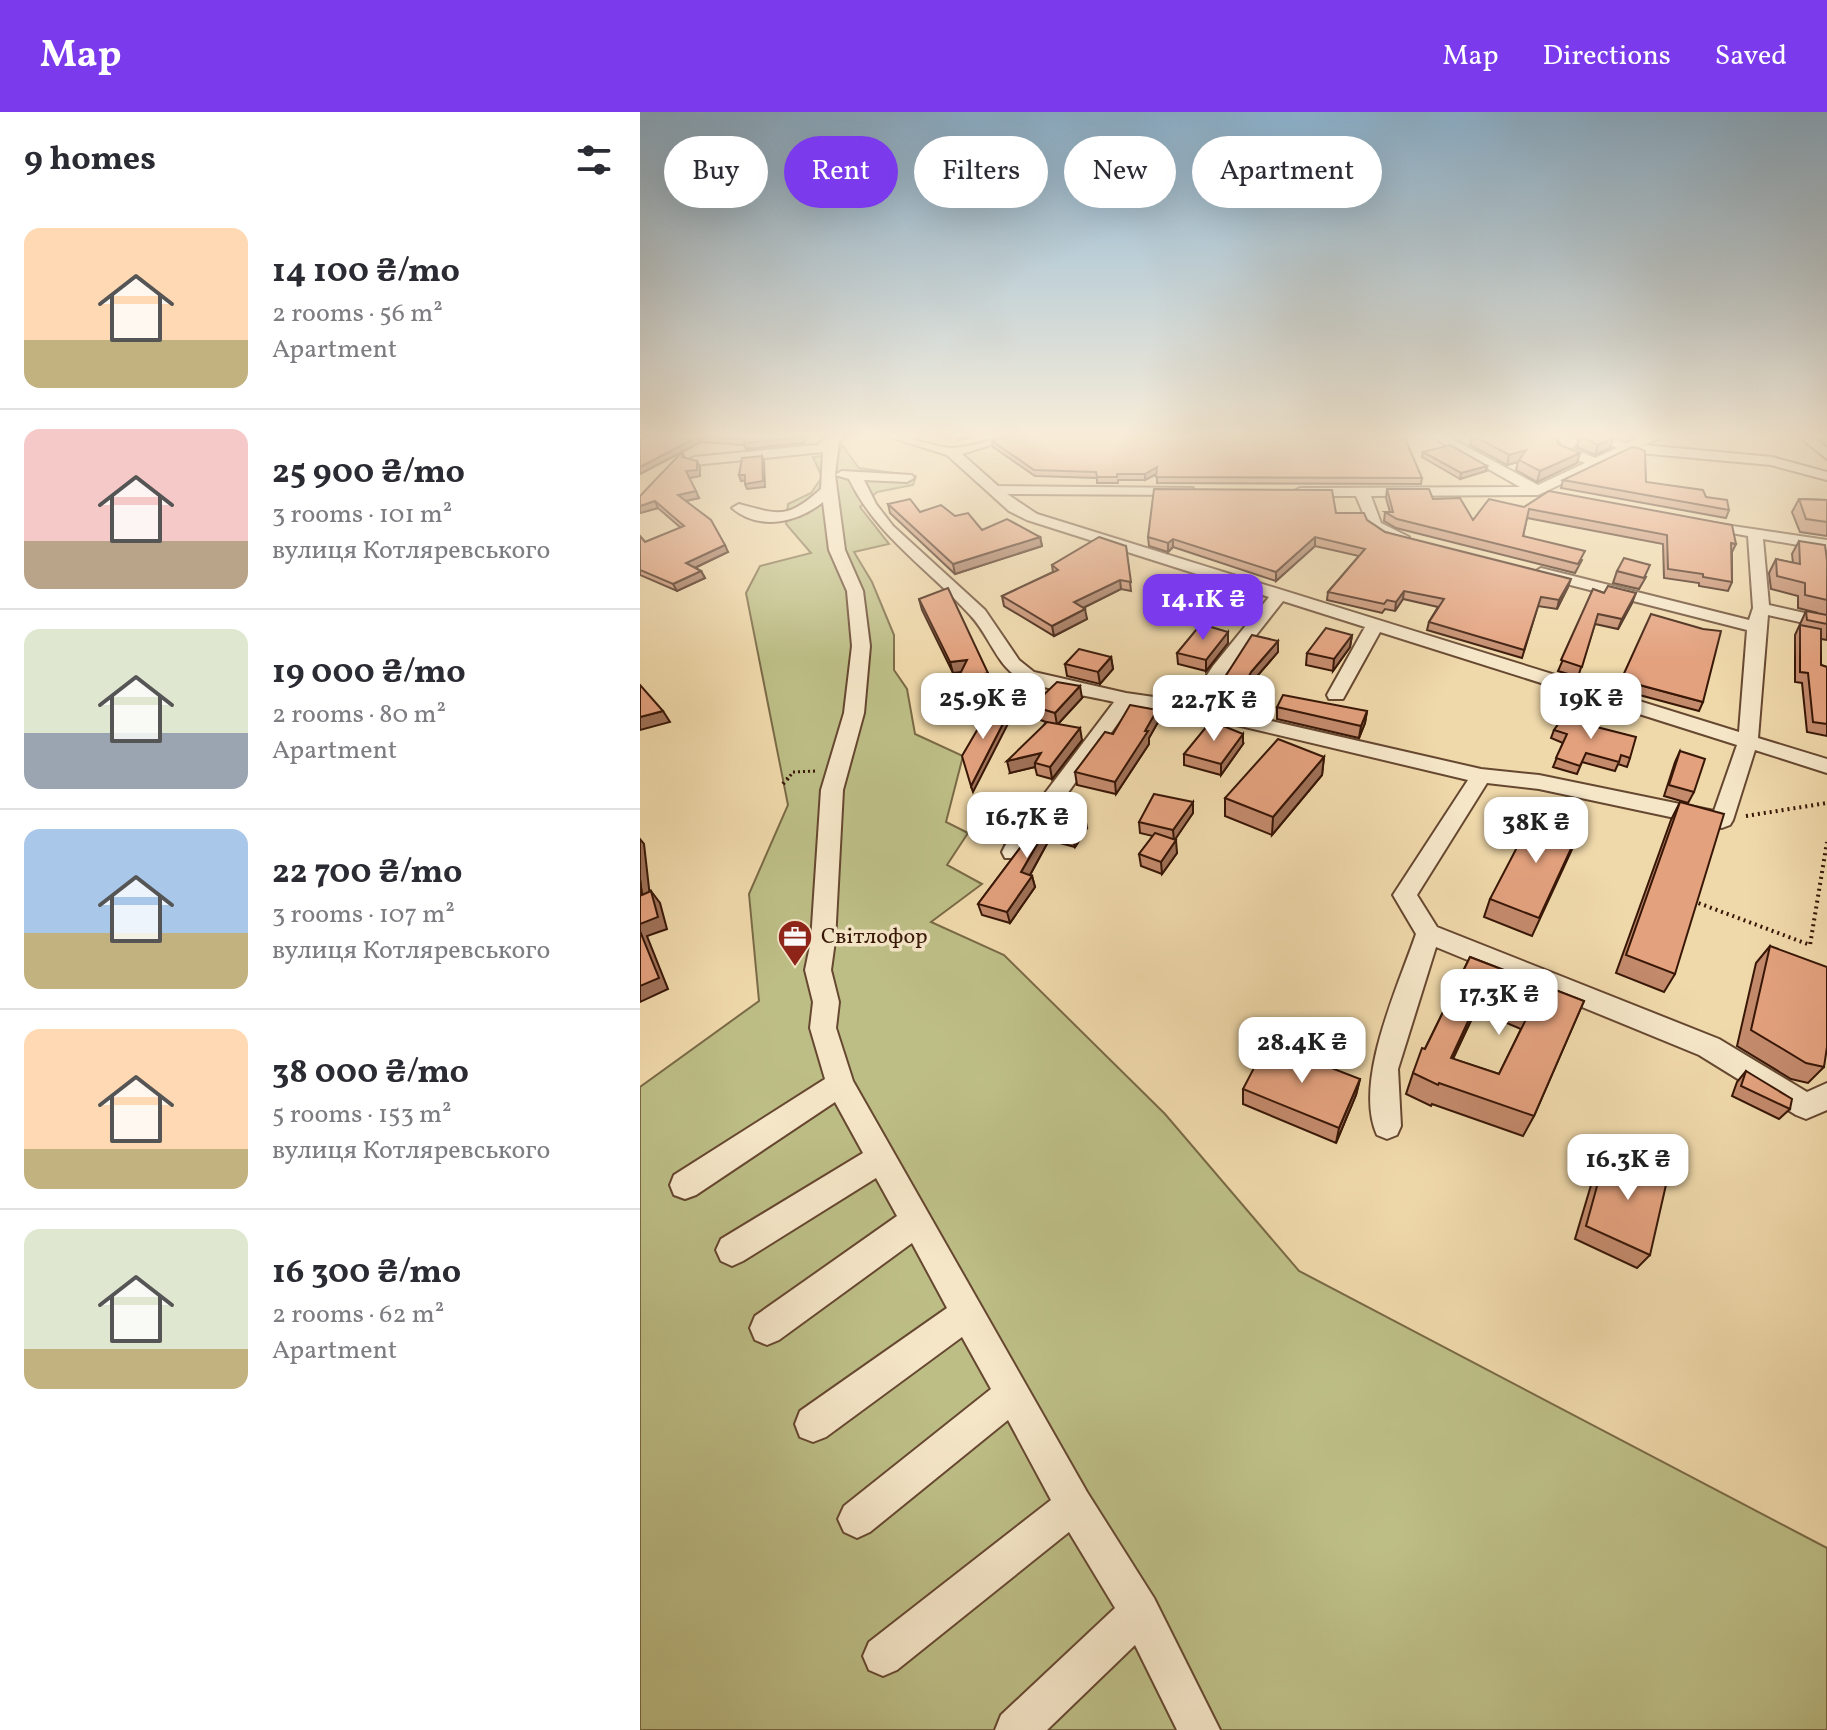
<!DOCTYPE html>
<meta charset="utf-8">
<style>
body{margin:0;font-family:Vollkorn,serif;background:#f7f7f7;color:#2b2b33;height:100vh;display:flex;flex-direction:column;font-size:30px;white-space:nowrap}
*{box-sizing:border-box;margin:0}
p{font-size:26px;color:#7c7c81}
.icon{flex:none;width:44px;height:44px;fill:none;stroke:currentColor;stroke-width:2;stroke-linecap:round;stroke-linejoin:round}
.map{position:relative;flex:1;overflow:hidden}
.drawer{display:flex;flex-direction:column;background:#fff;width:640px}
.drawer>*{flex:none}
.hud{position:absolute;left:24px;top:24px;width:760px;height:72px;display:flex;gap:16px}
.price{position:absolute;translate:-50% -68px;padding:0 18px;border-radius:16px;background:#fff;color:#222;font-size:26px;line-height:52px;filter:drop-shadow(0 2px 4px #0008)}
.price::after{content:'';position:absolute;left:50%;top:48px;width:24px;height:18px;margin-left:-12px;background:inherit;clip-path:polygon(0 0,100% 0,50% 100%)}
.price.selected{background:#7c3aed;color:#fff}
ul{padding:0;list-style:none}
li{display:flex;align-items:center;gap:24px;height:200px;padding:0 24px}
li+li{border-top:2px solid #e1e1e2}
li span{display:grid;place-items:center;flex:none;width:224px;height:160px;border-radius:16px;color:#555}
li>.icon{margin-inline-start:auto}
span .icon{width:96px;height:96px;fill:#fffc;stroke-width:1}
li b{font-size:34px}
h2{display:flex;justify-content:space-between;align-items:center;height:96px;padding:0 24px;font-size:34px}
.chip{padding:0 28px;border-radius:36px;background:#fff;box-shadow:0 8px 32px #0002;font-size:28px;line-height:72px}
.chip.selected{background:#7c3aed;color:#fff}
header{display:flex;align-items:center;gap:48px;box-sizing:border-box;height:112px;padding:0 40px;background:#7c3aed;color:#fff}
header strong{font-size:38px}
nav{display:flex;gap:44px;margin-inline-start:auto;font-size:28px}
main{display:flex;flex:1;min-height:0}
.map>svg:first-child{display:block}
.green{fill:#bdbe86;stroke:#7a6a46;stroke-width:2}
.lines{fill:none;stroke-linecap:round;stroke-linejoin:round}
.minor-casing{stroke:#664730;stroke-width:4}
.path-far1{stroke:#381707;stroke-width:3;stroke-dasharray:2 3;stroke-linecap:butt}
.path{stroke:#381707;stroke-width:4;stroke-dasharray:2 4;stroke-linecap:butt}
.minor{fill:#f5e6c8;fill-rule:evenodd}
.wall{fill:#c38a6c;stroke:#381707;stroke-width:2;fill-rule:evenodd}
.shaded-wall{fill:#9f7158;stroke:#381707;stroke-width:2}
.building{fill:#e3a17e;stroke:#381707;stroke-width:2;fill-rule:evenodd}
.labels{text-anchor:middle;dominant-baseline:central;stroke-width:7;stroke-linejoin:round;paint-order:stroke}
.poi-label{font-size:22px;fill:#381707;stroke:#f5e6c8;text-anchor:start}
</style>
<header>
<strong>Map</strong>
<nav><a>Map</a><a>Directions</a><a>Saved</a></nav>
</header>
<main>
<section class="drawer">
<h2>9 homes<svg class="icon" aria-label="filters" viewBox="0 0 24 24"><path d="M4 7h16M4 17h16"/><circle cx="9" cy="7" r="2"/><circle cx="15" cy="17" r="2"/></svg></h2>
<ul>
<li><span style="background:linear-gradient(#ffd9b3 70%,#c2b280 0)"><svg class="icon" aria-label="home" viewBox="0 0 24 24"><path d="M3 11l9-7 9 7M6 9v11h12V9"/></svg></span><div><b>14 100 ₴/mo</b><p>2 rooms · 56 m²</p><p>Apartment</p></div></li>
<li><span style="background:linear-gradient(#f6c9c9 70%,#b9a48a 0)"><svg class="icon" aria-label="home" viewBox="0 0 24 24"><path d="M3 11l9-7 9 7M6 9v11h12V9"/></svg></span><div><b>25 900 ₴/mo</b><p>3 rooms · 101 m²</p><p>вулиця Котляревського</p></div></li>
<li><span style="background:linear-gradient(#dfe7d0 65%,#9aa5b1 0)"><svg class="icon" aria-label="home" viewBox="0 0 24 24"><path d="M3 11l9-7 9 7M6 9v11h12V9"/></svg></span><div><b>19 000 ₴/mo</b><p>2 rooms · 80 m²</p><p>Apartment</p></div></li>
<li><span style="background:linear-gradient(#a9c7e8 65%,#c2b280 0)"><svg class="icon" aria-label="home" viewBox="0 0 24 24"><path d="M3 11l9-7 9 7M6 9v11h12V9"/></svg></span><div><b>22 700 ₴/mo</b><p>3 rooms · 107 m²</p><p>вулиця Котляревського</p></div></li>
<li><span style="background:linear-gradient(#ffd9b3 75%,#c2b280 0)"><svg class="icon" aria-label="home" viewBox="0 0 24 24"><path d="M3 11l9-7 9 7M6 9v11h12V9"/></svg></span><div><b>38 000 ₴/mo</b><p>5 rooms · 153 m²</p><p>вулиця Котляревського</p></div></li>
<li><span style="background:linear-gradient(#dfe7d0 75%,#c2b280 0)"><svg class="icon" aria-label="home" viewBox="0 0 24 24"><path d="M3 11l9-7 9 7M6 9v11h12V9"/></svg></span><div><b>16 300 ₴/mo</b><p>2 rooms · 62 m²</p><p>Apartment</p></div></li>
</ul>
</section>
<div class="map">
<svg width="1187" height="1618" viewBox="0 0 1187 1618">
<rect width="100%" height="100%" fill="#efd8aa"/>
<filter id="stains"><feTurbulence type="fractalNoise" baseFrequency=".0025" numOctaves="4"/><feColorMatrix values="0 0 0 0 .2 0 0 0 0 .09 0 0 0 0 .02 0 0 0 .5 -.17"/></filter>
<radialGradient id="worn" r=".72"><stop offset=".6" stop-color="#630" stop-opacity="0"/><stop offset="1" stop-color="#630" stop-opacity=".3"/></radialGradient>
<polygon class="green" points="202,333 219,356 276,364 273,373 237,380 220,395 249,432 214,440 232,470 254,523 254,558 267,577 275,622 323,644 306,710 328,721 307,753 342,772 291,810 364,843 525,1002 659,1159 1187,1436 1187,1618 0,1618 0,975 119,889 109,782 148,693 106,481 120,454 171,441 146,412 148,392 171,381 182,365 173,345 199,342"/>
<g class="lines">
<defs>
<g id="minor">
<polygon points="21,322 20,325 0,332 0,323"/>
<path d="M 193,322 L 208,322 L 199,330 L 195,363 L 202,359 L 272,363 L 274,366 L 267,370 L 224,368 L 236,392 L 253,414 L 345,498 L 379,548 L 394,560 L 486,581 L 549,590 L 573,554 L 629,485 L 387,408 L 369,399 L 307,343 L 240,322 C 266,322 293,336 313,336 C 337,335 360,322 386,322 L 322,342 L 358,374 L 553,376 L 553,382 L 548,383 L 367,382 L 397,402 L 1099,620 L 1107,518 L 895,464 L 893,461 L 901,456 L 1109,508 L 1113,496 L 1108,424 L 1058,415 L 1058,409 L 1187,428 L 1187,438 L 1123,427 L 1129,493 L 1187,506 L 1187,516 L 1128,503 L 1118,626 L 1187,647 L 1187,661 L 1115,638 L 1093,708 L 1090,713 L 1082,716 L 899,677 L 847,671 L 777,783 L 797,815 L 1079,927 L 1167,980 L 1187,971 L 1187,998 L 1166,1007 L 1156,1003 L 1059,943 L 796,835 L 758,957 L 761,1014 L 757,1023 L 747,1027 L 737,1023 C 713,970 758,875 776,822 L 753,783 L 828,668 L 554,603 L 491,593 L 381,746 L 365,746 L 362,740 L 365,734 L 474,590 C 451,584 398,577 379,566 C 356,552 349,523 331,504 C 289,457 237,425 209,367 L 195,363 L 205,438 L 223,479 L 230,534 L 224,601 L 203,678 L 195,829 L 191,858 L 199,890 L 196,916 L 213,969 L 447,1380 L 514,1486 L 580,1618 L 537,1618 L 495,1533 L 407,1618 L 355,1618 L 361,1603 L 475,1496 L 429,1420 L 257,1558 L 243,1564 L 229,1558 L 223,1544 L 229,1530 L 411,1388 L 368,1308 L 230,1420 L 217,1426 L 204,1420 L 198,1407 L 204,1394 L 351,1277 L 322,1225 L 186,1325 L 173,1330 L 160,1325 L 155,1312 L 160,1299 L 307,1196 L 272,1131 L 139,1228 L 127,1233 L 115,1228 L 110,1216 L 115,1204 L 257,1104 L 236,1066 L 103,1149 L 92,1154 L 81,1149 L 76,1138 L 81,1127 L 223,1041 L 195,990 L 56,1083 L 45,1087 L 34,1083 L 30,1073 L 34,1063 L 185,967 L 170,916 L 173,890 L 165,858 L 171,829 L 181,678 L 204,601 L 212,534 L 207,479 L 189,438 L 183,390 C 157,411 119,419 92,396 L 99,392 C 140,403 147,407 181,377 L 183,340 L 54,353 L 47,349 L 54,345 L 177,333 ZM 643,489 L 725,515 L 687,583 L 689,587 L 703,587 L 740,520 L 1097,633 L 1074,699 L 899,663 L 841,657 L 566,594 L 587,560 Z"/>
<polygon points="470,322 734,322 728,326 696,329 476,326"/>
<path d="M 787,322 L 803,322 L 898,373 L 945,351 L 918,340 L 916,337 L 922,331 L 908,322 C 919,322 929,321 938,330 L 932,336 L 955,346 L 977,336 L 948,322 L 965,322 L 987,331 L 1006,322 L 1031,322 L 1003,333 L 1132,345 L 1187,360 L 1187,368 L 1131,353 L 989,340 L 898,383 L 731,384 L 741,411 L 769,425 L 761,430 L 730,417 L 716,384 L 660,384 L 653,380 L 660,376 L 880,375 Z"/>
<polygon points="1156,322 1170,322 1187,336 1187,347"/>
</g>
</defs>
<use href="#minor" class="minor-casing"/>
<polyline class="path-far1" points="147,668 153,660 177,659"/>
<g class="path">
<polyline points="143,672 148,666"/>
<polyline points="1106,704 1187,691"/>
<polyline points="1053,789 1170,833 1187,730"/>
</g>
<use href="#minor" class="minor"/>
</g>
<g class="wall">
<polygon points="17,322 167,322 164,331 106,337 105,333 61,330"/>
<polygon points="920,322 918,330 937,351 897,370 876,358 878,350 867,353 830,333 832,323"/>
<polygon points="930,322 965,322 973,326 970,336 955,343 937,335 939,328 932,322"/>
<polygon points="352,329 782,366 781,372 517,371 517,362 505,368 478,368 478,371 457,371 457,366 395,364 353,335"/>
<polygon points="42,340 45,346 60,355 60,364 49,366 59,386 46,389 88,440 55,456 61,459 65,466 37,479 0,463 0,424 5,430 41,416 18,396 0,401"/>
<polygon points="783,340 846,359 820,367 782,345"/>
<polygon points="923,368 1006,370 1066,385 1089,398 1086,406 921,376"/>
<polygon points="747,377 793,387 833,408 884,395 1096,432 1092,440 1092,470 1088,479 1059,474 1059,471 1024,466 1023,432 887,406 883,424 942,448 935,461 756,416 744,409 745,400 750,400 746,386"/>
<polygon points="1159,387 1187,388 1187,424 1160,420 1152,400"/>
<polygon points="248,392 280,400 315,404 342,418 400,425 402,434 315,462 250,401"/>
<polygon points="696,401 727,408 745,420 928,475 917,497 898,494 882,546 787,518 789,510 798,495 763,487 755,499 745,497 742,501 687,488 688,480 719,444 675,434 636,469 533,435 528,440 509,434 508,425"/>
<polygon points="1159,429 1187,449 1187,528 1181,527 1181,553 1187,555 1187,624 1167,620 1162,571 1155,570 1155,523 1166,499 1178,501 1158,496 1158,484 1131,477 1129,461 1136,447 1153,451 1152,442"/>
<polygon points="486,434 491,479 481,477 443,496 447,507 414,524 364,494 362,484 413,460 412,453"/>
<polygon points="977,459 1006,465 999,477 973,471"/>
<polygon points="953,477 992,491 978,517 955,512 938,565 918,559"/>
<polygon points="279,487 351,572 320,581 316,570 321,560 313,561 282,498"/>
<polygon points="588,520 588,531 566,559 538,552 537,541"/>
<polygon points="712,523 710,535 693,559 666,553 667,541"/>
<polygon points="638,529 638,540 611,571 597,598 574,593 574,582"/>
<polygon points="471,545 473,557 460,572 427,564 425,552"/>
<polygon points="981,568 1063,590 1059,599 977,577"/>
<polygon points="442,586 418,612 442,628 412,667 397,663 395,655 370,661 406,610 395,606 392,594"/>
<polygon points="637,595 727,599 725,611 719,626 637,607"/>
<polygon points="517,598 518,610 509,626 509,632 476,682 437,673 435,660 473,622"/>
<polygon points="947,608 946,612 990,646 987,655 978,652 975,659 942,650 937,662 913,655 923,631 911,626 914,618"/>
<polygon points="603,632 581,663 544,653 544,642"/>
<polygon points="1040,639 1054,680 1048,691 1024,684 1035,650"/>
<polygon points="684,645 682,663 632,723 585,704 585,686"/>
<polygon points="553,690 553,701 534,728 537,741 522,762 501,754 499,742 513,724 500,721 499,710"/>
<polygon points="1040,690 1035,862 1024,880 976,861 1031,708"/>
<polygon points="385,695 386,701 364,731 345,730 343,724"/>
<polygon points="410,696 447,716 435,735 409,728 390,763 392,764 395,775 370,811 342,803 338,792"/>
<polygon points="934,733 892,824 844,805 850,787"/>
<polygon points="1130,834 1184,955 1168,971 1151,967 1097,934 1116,851"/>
<path d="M 830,845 L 944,889 L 894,1004 L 883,1024 L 792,992 L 791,994 L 766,982 L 773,961 ZM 836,898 L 881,917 L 859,962 L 813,947 Z"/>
<polygon points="1106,959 1150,997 1139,1007 1092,984 1097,970"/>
<polygon points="720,967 716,983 696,1031 603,992 603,977"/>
<polygon points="967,1038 1010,1143 997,1156 935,1127 957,1053"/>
</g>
<g class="shaded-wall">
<polygon points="163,322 167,322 164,331 106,337 104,331"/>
<polygon points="322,322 344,322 319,328 318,323"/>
<polygon points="59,324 61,330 0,362 0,355"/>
<polygon points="973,326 970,336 955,343 958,333"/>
<polygon points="886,338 878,350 867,353 869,343"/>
<polygon points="940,341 937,351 897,370 900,359"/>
<polygon points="122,344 124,349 125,375 107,377 105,372"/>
<polygon points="57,349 60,355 60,364 49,366 46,359"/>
<polygon points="847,354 846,359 820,367 821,361"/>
<polygon points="517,355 518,361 505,368 505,362"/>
<polygon points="99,363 105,363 107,368 101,369"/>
<polygon points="56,379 59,386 41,390 38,383"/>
<polygon points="15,389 18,396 0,401 0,394"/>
<polygon points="400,425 402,434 315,462 313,452"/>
<polygon points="675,425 675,434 636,469 636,460"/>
<polygon points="533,427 533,435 528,440 528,431"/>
<polygon points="85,433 88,440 50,458 46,451"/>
<polygon points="61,459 65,466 37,479 33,472"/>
<polygon points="931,467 928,475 917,497 919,488"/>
<polygon points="480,468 481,477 435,500 434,490"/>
<polygon points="764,479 763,487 755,499 756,490"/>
<polygon points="996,481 992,491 978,517 982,507"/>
<polygon points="445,497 447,507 414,524 412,514"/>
<polygon points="588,520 588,531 566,559 566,548"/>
<polygon points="712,523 710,535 693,559 694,547"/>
<polygon points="638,529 638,540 611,571 597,598 597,587 611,560"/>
<polygon points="471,545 473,557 460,572 458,560"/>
<polygon points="327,548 330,559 313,561 310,550"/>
<polygon points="348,561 351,572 320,581 316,570"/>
<polygon points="440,574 442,586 417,613 415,601"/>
<polygon points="370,598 372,604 333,680 331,674"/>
<polygon points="517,598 518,610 509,626 509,632 476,682 475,670"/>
<polygon points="23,599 30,610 0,618 0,605"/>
<polygon points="727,599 725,611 719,626 721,614"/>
<polygon points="440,616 442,628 412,667 410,655"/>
<polygon points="603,622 603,632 581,663 581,652"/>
<polygon points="401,641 395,651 395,655 370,661 367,649"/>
<polygon points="684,645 682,663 632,723 633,705"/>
<polygon points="553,690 553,701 534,729 533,718"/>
<polygon points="385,695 386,701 364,731 362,725"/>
<polygon points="445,705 447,716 435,735 432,724"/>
<polygon points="406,717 409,728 385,772 381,760"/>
<polygon points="0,727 4,732 11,794 2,783 0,767"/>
<polygon points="536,728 537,741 522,762 521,750"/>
<polygon points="392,764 395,775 370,811 367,800"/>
<polygon points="11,779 20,791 27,817 7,824 28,877 0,890 0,812"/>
<polygon points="844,875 836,898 803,967 811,946"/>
<polygon points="720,967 716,983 696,1031 699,1016"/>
</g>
<g class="building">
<polygon points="17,322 163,322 162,325 104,331 105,327 59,324 0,355 0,327"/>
<polygon points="376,322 696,326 764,324 782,366 516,365 517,355 505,362 477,362 477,365 457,365 456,360 394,358 352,329"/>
<polygon points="837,322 920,322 916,327 918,332 940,341 900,359 879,348 886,338 869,343 832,323"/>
<polygon points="942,322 965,322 973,326 958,333 940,325"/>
<polygon points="810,333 847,354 821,361 783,340"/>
<polygon points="992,335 998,336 1005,339 1006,370 1063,378 1066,385 1087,388 1089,398 923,368"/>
<polygon points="42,340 42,345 57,349 57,358 46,359 56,379 38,383 71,408 85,433 46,451 61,459 33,472 0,458 0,424 5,430 44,414 15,389 0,394 0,384"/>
<polygon points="122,344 123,369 105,372 105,363 99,363 102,346"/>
<polygon points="514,377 692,378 696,401 724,401 727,408 745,420 931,467 919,488 901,485 884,538 789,510 804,487 764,479 756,490 747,488 744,492 688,480 725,437 675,425 636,460 533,427 528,431 508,425"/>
<polygon points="747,377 789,377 793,387 820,386 833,408 849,387 884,395 909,379 1092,413 1096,432 1091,431 1092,470 1063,465 1063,462 1028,457 1027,423 889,397 883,424 945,439 938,452 757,407 745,400 753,400"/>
<polygon points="270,387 280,400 301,393 315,404 328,401 342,418 367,407 400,425 313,452 248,392"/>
<polygon points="1159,387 1187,388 1187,410 1166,407"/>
<polygon points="459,425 486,434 491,470 480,468 434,490 445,497 412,514 362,484 418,458 412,453"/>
<polygon points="1159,429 1185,433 1187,449 1187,488 1165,483 1165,471 1137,464 1136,447 1160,452"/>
<polygon points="984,446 1010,453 1004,466 977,459"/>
<polygon points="968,474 996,481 982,507 958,502 942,555 921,548 953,477 964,481"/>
<polygon points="308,476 348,561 316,570 327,548 310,550 279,487"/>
<polygon points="1166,499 1187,503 1187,512 1167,508"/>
<polygon points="1011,502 1063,517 1081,519 1063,590 981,568"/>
<polygon points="561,512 588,520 566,548 537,541"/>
<polygon points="1160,513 1181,517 1181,553 1187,555 1187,612 1173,610 1168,561 1160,560"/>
<polygon points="686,516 712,523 694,547 667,541"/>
<polygon points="612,523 638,529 611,560 597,587 574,582"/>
<polygon points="439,537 471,545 458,560 425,552"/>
<polygon points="417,570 440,574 415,601 392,594"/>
<polygon points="0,573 23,599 0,605"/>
<polygon points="643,583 727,599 721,614 637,595"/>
<polygon points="490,593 517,598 505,619 508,619 475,670 435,660 465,620 473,622"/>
<polygon points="350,596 370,598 331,674 322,644"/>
<polygon points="926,601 947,608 945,612 996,625 990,646 981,643 979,650 946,641 940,654 916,646 927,622 914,618"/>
<polygon points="571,609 603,622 581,652 544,642"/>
<polygon points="407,610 440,616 410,655 395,651 401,641 367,649"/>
<polygon points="638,627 684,645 633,705 585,686"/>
<polygon points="1040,639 1065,647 1054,680 1029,673"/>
<polygon points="514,682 553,690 533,718 499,710"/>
<polygon points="1040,690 1084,702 1035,862 986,843"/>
<polygon points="373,692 385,695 362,725 343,724 359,697 369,698"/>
<polygon points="410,696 445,705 432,724 406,717 381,760 392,764 367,800 338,792"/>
<polygon points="896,699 941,715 899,806 850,787"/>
<polygon points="515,721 536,728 521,750 499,742"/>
<polygon points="0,767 2,783 11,779 18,805 0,812"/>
<polygon points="0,819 19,866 0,874"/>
<polygon points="1130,834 1187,855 1187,935 1184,955 1166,951 1111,918"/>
<path d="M 830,845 L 944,889 L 894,1004 L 799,971 L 798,973 L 773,961 L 782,936 L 785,937 ZM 844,875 L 892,895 L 859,962 L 811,946 Z"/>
<polygon points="627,931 720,967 699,1016 603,977"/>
<polygon points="1106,959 1152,987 1150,997 1101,974"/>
<polygon points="967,1038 1028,1064 1010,1143 946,1114"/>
</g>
<linearGradient id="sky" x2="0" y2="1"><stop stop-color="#8bb5d4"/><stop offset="0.59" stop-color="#f8edd9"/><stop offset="1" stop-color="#f8edd9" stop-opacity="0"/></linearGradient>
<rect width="1187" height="549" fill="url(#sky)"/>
<defs>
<symbol id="office-pin" viewBox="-11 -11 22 30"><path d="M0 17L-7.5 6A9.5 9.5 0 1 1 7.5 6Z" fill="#8f2418" stroke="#f5e6c8"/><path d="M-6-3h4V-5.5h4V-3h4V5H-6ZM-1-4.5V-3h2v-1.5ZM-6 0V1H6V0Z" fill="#fff"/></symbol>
</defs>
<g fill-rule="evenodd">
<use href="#office-pin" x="135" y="805" width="40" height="54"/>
</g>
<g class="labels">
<g class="poi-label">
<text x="181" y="825">Світлофор</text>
</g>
</g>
<rect width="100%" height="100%" filter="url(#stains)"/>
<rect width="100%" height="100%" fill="url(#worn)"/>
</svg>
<b class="price selected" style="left:563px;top:530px">14.1K ₴</b>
<b class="price" style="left:343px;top:629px">25.9K ₴</b>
<b class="price" style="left:951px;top:629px">19K ₴</b>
<b class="price" style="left:574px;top:631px">22.7K ₴</b>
<b class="price" style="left:387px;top:748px">16.7K ₴</b>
<b class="price" style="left:896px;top:753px">38K ₴</b>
<b class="price" style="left:859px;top:925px">17.3K ₴</b>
<b class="price" style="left:662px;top:973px">28.4K ₴</b>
<b class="price" style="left:988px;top:1090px">16.3K ₴</b>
<div class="hud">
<a class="chip">Buy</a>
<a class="chip selected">Rent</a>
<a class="chip">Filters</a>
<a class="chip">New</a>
<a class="chip">Apartment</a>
</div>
</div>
</main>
